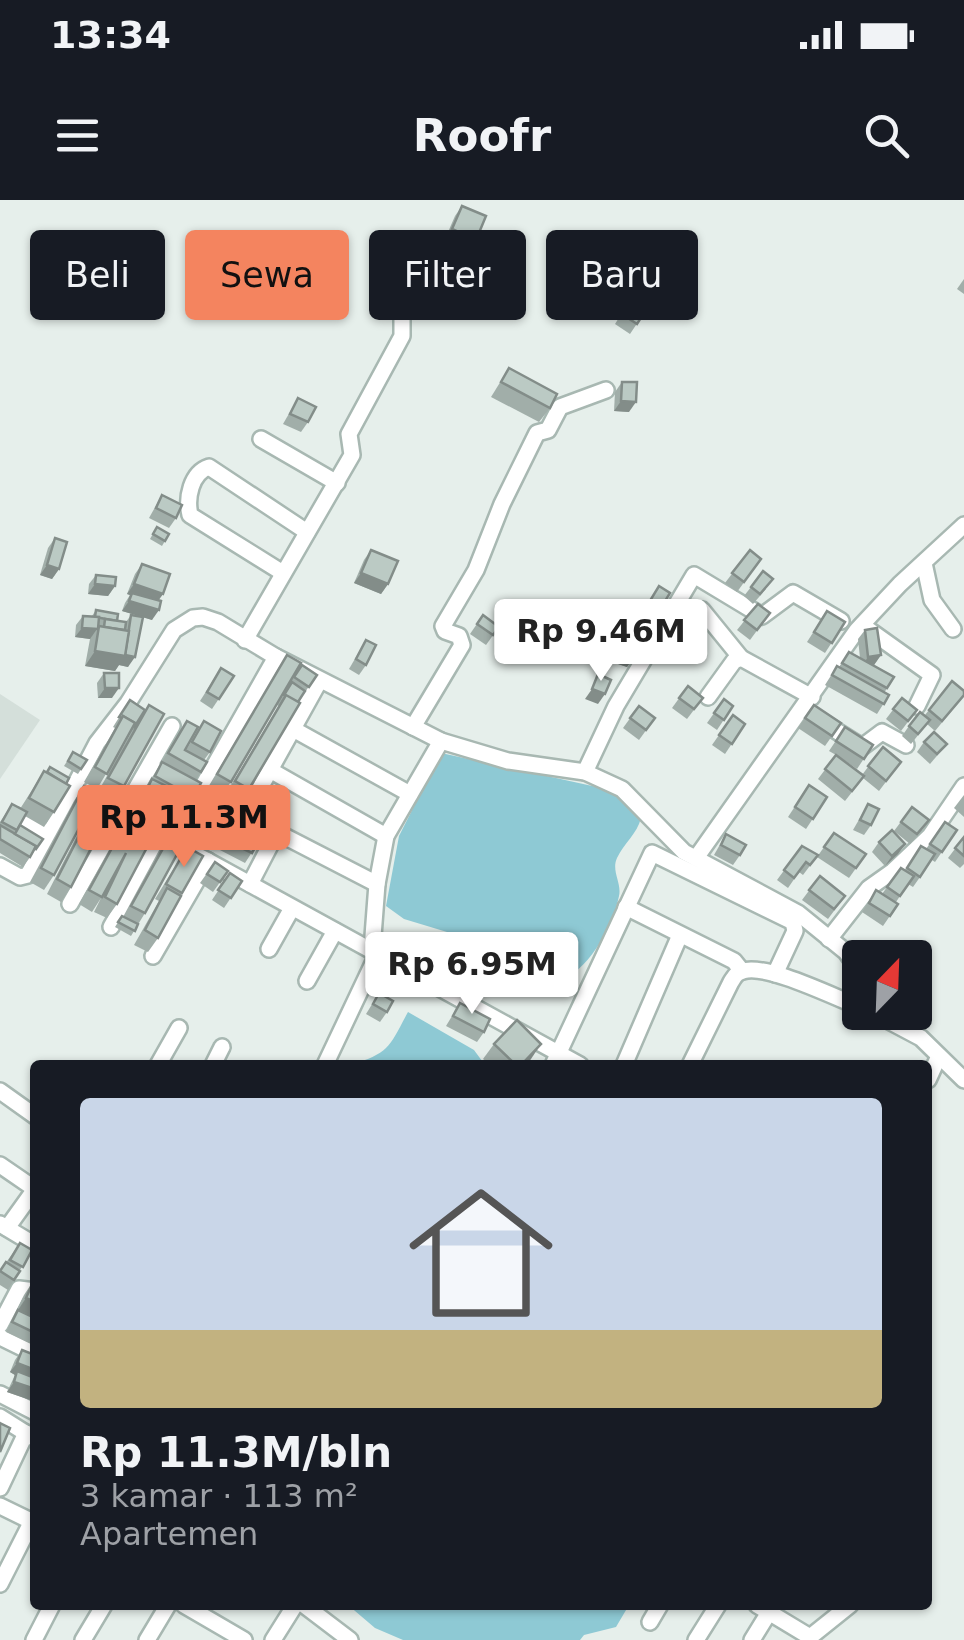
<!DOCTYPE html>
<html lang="id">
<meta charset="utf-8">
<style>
body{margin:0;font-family:"DejaVu Sans",sans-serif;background:#20242c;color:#f1f3f6;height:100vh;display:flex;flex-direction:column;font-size:38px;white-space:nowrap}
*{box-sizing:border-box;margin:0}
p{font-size:32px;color:#9ea1a6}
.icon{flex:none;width:55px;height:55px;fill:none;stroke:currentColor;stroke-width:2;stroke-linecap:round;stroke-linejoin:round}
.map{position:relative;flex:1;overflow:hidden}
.side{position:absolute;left:30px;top:860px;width:902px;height:550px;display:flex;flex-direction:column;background:#171b24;border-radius:10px;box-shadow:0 2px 8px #0004}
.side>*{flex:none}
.banner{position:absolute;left:30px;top:30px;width:905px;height:90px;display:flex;gap:20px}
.needle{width:65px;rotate:23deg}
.buttons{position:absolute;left:842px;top:740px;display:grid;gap:20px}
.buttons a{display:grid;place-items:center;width:90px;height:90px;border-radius:10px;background:#171b24;box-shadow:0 2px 8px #0004;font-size:50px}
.price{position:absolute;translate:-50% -85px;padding:0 22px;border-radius:10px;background:#fff;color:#222;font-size:32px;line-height:65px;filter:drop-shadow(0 2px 5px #0008)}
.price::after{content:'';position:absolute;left:50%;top:60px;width:30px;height:22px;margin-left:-15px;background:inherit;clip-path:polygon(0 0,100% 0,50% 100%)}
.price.selected{background:#f4845f;color:#111}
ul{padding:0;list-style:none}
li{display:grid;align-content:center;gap:20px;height:530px;padding:0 50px}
li span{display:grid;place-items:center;height:310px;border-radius:10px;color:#555}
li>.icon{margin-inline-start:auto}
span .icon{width:180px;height:180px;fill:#fffc;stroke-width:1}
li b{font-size:42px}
.tag{padding:0 35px;border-radius:10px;background:#171b24;box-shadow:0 2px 8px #0004;font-size:35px;line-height:90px}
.tag.selected{background:#f4845f;color:#111}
.status{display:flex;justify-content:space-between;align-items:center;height:70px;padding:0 50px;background:#171b24;direction:ltr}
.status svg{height:28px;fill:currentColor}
header{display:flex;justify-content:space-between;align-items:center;height:130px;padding:0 50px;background:#171b24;font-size:45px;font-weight:600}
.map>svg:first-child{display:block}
.built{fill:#d4dfda}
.water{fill:#8ec9d4}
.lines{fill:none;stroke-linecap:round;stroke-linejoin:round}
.street-casing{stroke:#a8b8b2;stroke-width:20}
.street{stroke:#fff;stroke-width:15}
.wall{fill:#a1aea9}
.shaded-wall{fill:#838d89}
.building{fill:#bbcac4;stroke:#838d89;stroke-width:2.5}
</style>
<div class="status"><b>13:34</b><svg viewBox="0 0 49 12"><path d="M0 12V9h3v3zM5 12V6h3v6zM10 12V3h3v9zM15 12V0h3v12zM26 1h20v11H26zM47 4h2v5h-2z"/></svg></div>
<header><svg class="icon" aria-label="menu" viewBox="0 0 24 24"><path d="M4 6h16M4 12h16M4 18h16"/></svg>Roofr<svg class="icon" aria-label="search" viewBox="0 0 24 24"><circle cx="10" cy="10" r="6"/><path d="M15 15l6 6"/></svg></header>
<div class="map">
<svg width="964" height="1440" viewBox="0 0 964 1440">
<rect width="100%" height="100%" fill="#e6efeb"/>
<polygon class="built" points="0,494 40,520 0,579"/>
<g class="water">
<path d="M 441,553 L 606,589 L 626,600 L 641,618 C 637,634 624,643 617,658 C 611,671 622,683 619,696 C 613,725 592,765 564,779 C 555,783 544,786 534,789 L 493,769 L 447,732 L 404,719 L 386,706 L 399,636 Z"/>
<path d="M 408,812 L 474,850 L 485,865 L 350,865 C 390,853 389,847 408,812 Z"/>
<polygon points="348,1405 629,1405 616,1427 584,1435 580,1440 403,1440 375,1428"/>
</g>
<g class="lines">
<defs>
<g id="street">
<polyline points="261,239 337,283"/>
<polyline points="924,363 932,400 953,429"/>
<path d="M 283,373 L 190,315 C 186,298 191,273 209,267 L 307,332"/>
<polyline points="702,410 741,458 812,497"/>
<polyline points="862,425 932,475 917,506"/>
<polyline points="245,440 352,255 349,234 402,136 402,110"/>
<polyline points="708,497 734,461 741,458"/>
<polyline points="819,520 862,547 882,532 906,545"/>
<polyline points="413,527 462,445 459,436 445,431 443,426 476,370 502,304 537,233 548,230 560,207 606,190"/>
<polyline points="293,529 410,594"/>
<polyline points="150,567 377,684"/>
<polyline points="270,570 386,636"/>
<polyline points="585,572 616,506 694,375 762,416 793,393 841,421"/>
<polyline points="200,591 276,457"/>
<polyline points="95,604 208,661 580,865"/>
<polyline points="245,615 320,480"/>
<polyline points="16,616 50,634"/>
<polyline points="696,658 857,430 900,384 964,325"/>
<polyline points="0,666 20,677 28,675 97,543 128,503 174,430 193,418 203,417 218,422 276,457 441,541 508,561 585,572 622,589 684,652 798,713 846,752 860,772"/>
<polyline points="250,684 277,632"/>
<polyline points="70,704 172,526"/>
<polyline points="626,707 734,761 742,771"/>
<polyline points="111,727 162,637"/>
<polyline points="829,739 869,688 893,671 930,636 964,586"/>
<polyline points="269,749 292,708"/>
<polyline points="372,749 377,684 386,636 441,541"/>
<polyline points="153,756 208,661"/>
<polyline points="307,781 335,731"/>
<polyline points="872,812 921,838 964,880"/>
<polyline points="158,865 179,828"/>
<polyline points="213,865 222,847"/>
<polyline points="325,865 378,753"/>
<polyline points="553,865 652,653 793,722 795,731 775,774"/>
<polyline points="624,865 680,735"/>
<path d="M 690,865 L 731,782 C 735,776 736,773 743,771 C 766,763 836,798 860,807"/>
<polyline points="928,880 939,856"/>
<polyline points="0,891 35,916"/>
<polyline points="0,965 35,989 7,1028"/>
<polyline points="0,1024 35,1045"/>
<polyline points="0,1125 19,1089 35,1091"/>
<polyline points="0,1137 35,1154"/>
<polyline points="0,1194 35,1212"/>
<polyline points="0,1217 35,1239"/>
<polyline points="0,1288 26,1233"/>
<polyline points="0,1306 35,1323"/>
<polyline points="0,1384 32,1321"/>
<polyline points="184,1405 244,1440"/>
<polyline points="304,1405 350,1440"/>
<polyline points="757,1405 810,1437 808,1440"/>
<polyline points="650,1422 660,1405"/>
<polyline points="810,1437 850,1405"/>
<polyline points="34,1440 52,1405"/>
<polyline points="83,1440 104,1405"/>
<polyline points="147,1440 168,1405"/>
<polyline points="273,1440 295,1405"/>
<polyline points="696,1440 718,1405"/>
<polyline points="752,1440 768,1414"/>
</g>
</defs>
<use href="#street" class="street-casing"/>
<use href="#street" class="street"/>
</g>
<g class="wall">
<polygon points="462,6 476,40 469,50 445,39 455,16"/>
<polygon points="488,58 510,101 500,115 466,101 478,73"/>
<polygon points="419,72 440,104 433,114 405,106 413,81"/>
<polygon points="964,79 964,94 957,89"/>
<polygon points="631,99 639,110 644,113 630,134 615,124"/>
<polygon points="509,168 550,208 539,222 491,197"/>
<polygon points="622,182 629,212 614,211 615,192"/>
<polygon points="298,198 308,222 301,232 283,224"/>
<polygon points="162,295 176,318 169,328 149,318"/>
<polygon points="154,332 169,334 162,346 150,339"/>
<polygon points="55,338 59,369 52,379 40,375 48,348"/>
<polygon points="371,350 388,384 381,394 354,383 364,360"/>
<polygon points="750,350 761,359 737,392 725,383"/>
<polygon points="142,364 163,394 158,400 152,420 143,417 128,467 119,465 115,471 85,466 90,439 75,437 76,425 83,416 92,416 96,410 117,421 126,422 131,415 140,416 122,411 125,403 130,395 127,394 135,374"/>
<polygon points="96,375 115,386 108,396 88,394 89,384"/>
<polygon points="659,386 670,393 652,421 641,414"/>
<polygon points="751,387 766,389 753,404 744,396"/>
<polygon points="758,404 770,413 750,440 737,430"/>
<polygon points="827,411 845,422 825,453 807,442"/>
<polygon points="483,415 499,427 486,445 470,434"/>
<polygon points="619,417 636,445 634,457 627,467 603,459 611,442 606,441 612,427"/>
<polygon points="865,430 881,455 874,465 894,477 884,493 889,495 877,514 825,485 837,466 839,467 849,452 860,458 858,439"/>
<polygon points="366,440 366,465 359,475 349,469"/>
<polygon points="287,455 231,582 221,595 232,618 225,628 220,625 209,643 191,633 202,615 197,612 211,591 207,589"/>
<polygon points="302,465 317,475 298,502 249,589 238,604 225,595 279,506 277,505 288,488 287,487"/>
<polygon points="221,468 234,476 212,509 200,501"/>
<polygon points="104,473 112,498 98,498 97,483"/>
<polygon points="952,481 964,496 935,531 927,524 911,544 902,536 909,526 925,515"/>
<polygon points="688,486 703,498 687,519 672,508"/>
<polygon points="902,498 917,510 901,531 886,519"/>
<polygon points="724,499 733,506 717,530 707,523"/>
<polygon points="130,500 145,510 124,586 114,600 71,687 61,702 47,694 91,608 101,594 98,592 133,529 97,589 84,582 115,528 113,527"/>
<polygon points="814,505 841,523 825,546 798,528"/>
<polygon points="639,506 655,518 639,540 623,528"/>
<polygon points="733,515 745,524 725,554 712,545"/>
<polygon points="187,521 185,550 186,550 204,521 210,552 204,560 201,572 196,580 201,583 192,598 191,615 180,629 145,713 131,736 115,727 122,716 123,717 164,641 175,627 156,618 117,704 107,718 94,712 101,698 92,712 79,704 125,621"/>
<polygon points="845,527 873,545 857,569 841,558 862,575 883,547 901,562 879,591 863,578 845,601 818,579 836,555 829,551"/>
<polygon points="924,542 947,544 930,564 917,552"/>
<polygon points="73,552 87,560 78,574 64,566"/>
<polygon points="44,571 46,572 54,612 44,627 25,616 20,625 43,639 23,667 0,653 0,622 12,604 20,609"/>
<polygon points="809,585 827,597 806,629 788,617"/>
<polygon points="84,586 54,675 44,690 30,682 74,601"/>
<polygon points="964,595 964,617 954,608"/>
<polygon points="868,604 871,625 864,635 853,630"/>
<polygon points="912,607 922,630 910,644 894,631"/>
<polygon points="242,608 266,638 259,648 256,646 245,663 218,649"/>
<polygon points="945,622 957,630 935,662 932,660 913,687 908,684 896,702 898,704 883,726 862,712 876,690 882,694 901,668 905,670 921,646 926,649"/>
<polygon points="834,633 866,654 849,678 817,657"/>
<polygon points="726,634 740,655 733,665 714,655"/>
<polygon points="964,637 964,664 960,668 948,658"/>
<polygon points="879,642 905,644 898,654 885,666 872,652"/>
<polygon points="802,646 818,655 803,675 799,672 788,688 777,680"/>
<polygon points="187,647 203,656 158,738 148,752 134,745 159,701 155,699"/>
<polygon points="215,662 228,671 213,692 200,683"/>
<polygon points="230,673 242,681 224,708 212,700"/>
<polygon points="820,676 845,696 828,719 802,700"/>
<polygon points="379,793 387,812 380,822 366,814"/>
<polygon points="460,803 484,832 477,842 446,826"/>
<polygon points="494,844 531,859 525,865 490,865 483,859"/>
<polygon points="20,1043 32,1050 8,1090 0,1085 0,1071"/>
<polygon points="34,1080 35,1080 35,1146 6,1132 24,1095"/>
<polygon points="22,1150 35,1155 35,1194 30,1200 7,1192 15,1175 10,1172 15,1160"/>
</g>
<g class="shaded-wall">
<polygon points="452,29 476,40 469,50 445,39"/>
<polygon points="477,87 510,101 500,115 466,101"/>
<polygon points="412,96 440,104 433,114 405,106"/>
<polygon points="621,201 636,202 629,212 614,211"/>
<polygon points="47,365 59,369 52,379 40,375"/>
<polygon points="361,373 388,384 381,394 354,383"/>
<polygon points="95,384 115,386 108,396 88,394"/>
<polygon points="134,384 163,394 156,404 127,394"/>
<polygon points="129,401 159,410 152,420 122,411"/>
<polygon points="82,428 97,429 90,439 75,437"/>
<polygon points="613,431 639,440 632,450 614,437 611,442 606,441"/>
<polygon points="610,449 634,457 627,467 603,459"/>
<polygon points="95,451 135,457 128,467 119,465 115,471 85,466"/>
<polygon points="881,455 874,465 861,467 868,457"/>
<polygon points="105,488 119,488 112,498 98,498"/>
<polygon points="592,489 605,494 598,504 585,499"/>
<polygon points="905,644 898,654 885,666 892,656"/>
<polygon points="541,844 531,859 525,865 521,865"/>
<polygon points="26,1098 35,1102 35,1121 16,1113"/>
<polygon points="17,1163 35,1170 35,1183 17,1171 15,1175 10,1172"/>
<polygon points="14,1182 35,1189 35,1194 30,1200 7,1192"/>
</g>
<g class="building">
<polygon points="462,6 486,16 476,40 452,29"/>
<polygon points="488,58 522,72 510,101 477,87"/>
<polygon points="419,72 447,79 440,104 412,96"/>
<polygon points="631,99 642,106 639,110 628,104"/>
<polygon points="628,103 644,113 637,124 622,114"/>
<polygon points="509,168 557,194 550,208 501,182"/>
<polygon points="622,182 637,182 636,202 621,201"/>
<polygon points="298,198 316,207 308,222 290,214"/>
<polygon points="162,295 182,305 176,318 156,308"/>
<polygon points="157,327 169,334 165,341 153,334"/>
<polygon points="55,338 67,342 59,369 47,365"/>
<polygon points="371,350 398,361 388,384 361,373"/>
<polygon points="750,350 761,359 744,382 732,373"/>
<polygon points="142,364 170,374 163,394 134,384"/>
<polygon points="763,371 773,379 760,394 751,387"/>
<polygon points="96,375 116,377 115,386 95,384"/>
<polygon points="659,386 670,393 659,411 648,404"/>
<polygon points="132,393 161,401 159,410 129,401"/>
<polygon points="758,404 770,413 757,430 744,420"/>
<polygon points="96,410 118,414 117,421 95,417"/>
<polygon points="827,411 845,422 832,443 814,432"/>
<polygon points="131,415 143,417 135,457 125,455"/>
<polygon points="483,415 499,427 493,435 477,424"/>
<polygon points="83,416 99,417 98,429 82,428"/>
<polygon points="619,417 644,426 639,440 613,431"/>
<polygon points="105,419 126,422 125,430 104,427"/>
<polygon points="99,426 129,431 125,456 95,451"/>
<polygon points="877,428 881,455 868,457 865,430"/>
<polygon points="614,437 638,446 634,457 610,449"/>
<polygon points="366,440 376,445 366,465 356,459"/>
<polygon points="849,452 894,477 887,488 842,463"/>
<polygon points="287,455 301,463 231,582 217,574"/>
<polygon points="302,465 317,475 309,487 294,477"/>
<polygon points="837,466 889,495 884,504 832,475"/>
<polygon points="221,468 234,476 219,499 207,492"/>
<polygon points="104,473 119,473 119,488 105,488"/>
<polygon points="598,474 611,480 605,494 592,489"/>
<polygon points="952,481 964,491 964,495 942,521 929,510"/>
<polygon points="292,482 305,491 298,502 284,495"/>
<polygon points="688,486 703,498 694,509 679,498"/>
<polygon points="286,495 300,503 249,589 235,581"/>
<polygon points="902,498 917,510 908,521 893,509"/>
<polygon points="724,499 733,506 724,520 714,513"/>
<polygon points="130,500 145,510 135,526 135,523 123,516 122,518 119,517"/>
<polygon points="149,505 164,514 124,586 108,578"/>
<polygon points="814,505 841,523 832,536 805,518"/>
<polygon points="639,506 655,518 646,530 630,518"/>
<polygon points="920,512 930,520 918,534 909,526"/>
<polygon points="733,515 745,524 732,544 719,535"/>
<polygon points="123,516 135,523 107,574 95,567"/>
<polygon points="187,521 198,527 185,550 207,562 201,572 168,553"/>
<polygon points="204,521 221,531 210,552 192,542"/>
<polygon points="845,527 873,545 864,559 836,541"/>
<polygon points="934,532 947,544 937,554 924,542"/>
<polygon points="883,547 901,562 886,581 868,566"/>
<polygon points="73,552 87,560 81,569 68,561"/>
<polygon points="836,555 864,576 852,591 825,569"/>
<polygon points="162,562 201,583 193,597 155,576"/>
<polygon points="50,567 69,578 66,584 47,572"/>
<polygon points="44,571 70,586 54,612 29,598"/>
<polygon points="152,579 197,601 191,615 145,593"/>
<polygon points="809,585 827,597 813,619 795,607"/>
<polygon points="84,586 98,593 54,675 41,668"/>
<polygon points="211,590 239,606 232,618 204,602"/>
<polygon points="101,593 116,600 71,687 57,679"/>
<polygon points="12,604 27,612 17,630 2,622"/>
<polygon points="868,604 879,609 871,625 860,620"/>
<polygon points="135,606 161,621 117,704 105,697 126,653 102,697 89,690"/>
<polygon points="912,607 929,620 917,634 901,622"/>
<polygon points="242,608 273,624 266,638 235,622"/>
<polygon points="206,610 223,619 216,633 198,623"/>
<polygon points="945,622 957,630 942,652 930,644"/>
<polygon points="0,625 36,646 30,657 0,639"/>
<polygon points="20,625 43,639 36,649 35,648 36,646 15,634"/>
<polygon points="231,626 259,640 252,653 225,640"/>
<polygon points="175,627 188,634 145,713 131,706"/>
<polygon points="892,630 905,644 892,656 879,642"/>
<polygon points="834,633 866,654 856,668 824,647"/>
<polygon points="726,634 746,645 740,655 721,645"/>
<polygon points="964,637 964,656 955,648"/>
<polygon points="802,646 818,655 810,665 806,662 794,678 784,670"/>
<polygon points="921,646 935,654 920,677 907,668"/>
<polygon points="187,647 203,656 182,693 166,684"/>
<polygon points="215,662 228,671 220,682 207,674"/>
<polygon points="901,668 914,676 900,696 887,687"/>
<polygon points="230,673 242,681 231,698 218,690"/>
<polygon points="820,676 845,696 834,709 809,690"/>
<polygon points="167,688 181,696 158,738 145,730"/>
<polygon points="876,690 898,704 890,716 869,703"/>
<polygon points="122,716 138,724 135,731 118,722"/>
<polygon points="379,793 393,801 387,812 373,804"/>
<polygon points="460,803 490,819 484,832 453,816"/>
<polygon points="517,820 541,844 521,865 516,865 494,844"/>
<polygon points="20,1043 32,1050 23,1067 10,1060"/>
<polygon points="6,1062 20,1071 14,1080 0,1071"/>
<polygon points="34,1080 35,1080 35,1102 26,1098"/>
<polygon points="18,1110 35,1118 35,1133 12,1122"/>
<polygon points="22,1150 35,1155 35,1170 17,1163"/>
<polygon points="17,1171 35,1178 35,1189 14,1182"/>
<polygon points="0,1223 10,1228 0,1252"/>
</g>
</svg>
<div class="buttons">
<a><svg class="needle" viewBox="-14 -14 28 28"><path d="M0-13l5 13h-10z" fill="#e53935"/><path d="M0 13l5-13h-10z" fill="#9ea1a6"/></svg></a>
</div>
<b class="price" style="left:601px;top:484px">Rp 9.46M</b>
<b class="price selected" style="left:184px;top:670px">Rp 11.3M</b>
<b class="price" style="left:472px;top:817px">Rp 6.95M</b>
<div class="banner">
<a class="tag">Beli</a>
<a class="tag selected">Sewa</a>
<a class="tag">Filter</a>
<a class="tag">Baru</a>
</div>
<section class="side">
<ul>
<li><span style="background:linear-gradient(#c9d6e8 75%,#c2b280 0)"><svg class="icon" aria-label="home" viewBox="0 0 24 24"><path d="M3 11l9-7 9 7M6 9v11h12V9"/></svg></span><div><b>Rp 11.3M/bln</b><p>3 kamar · 113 m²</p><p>Apartemen</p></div></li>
</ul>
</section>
</div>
